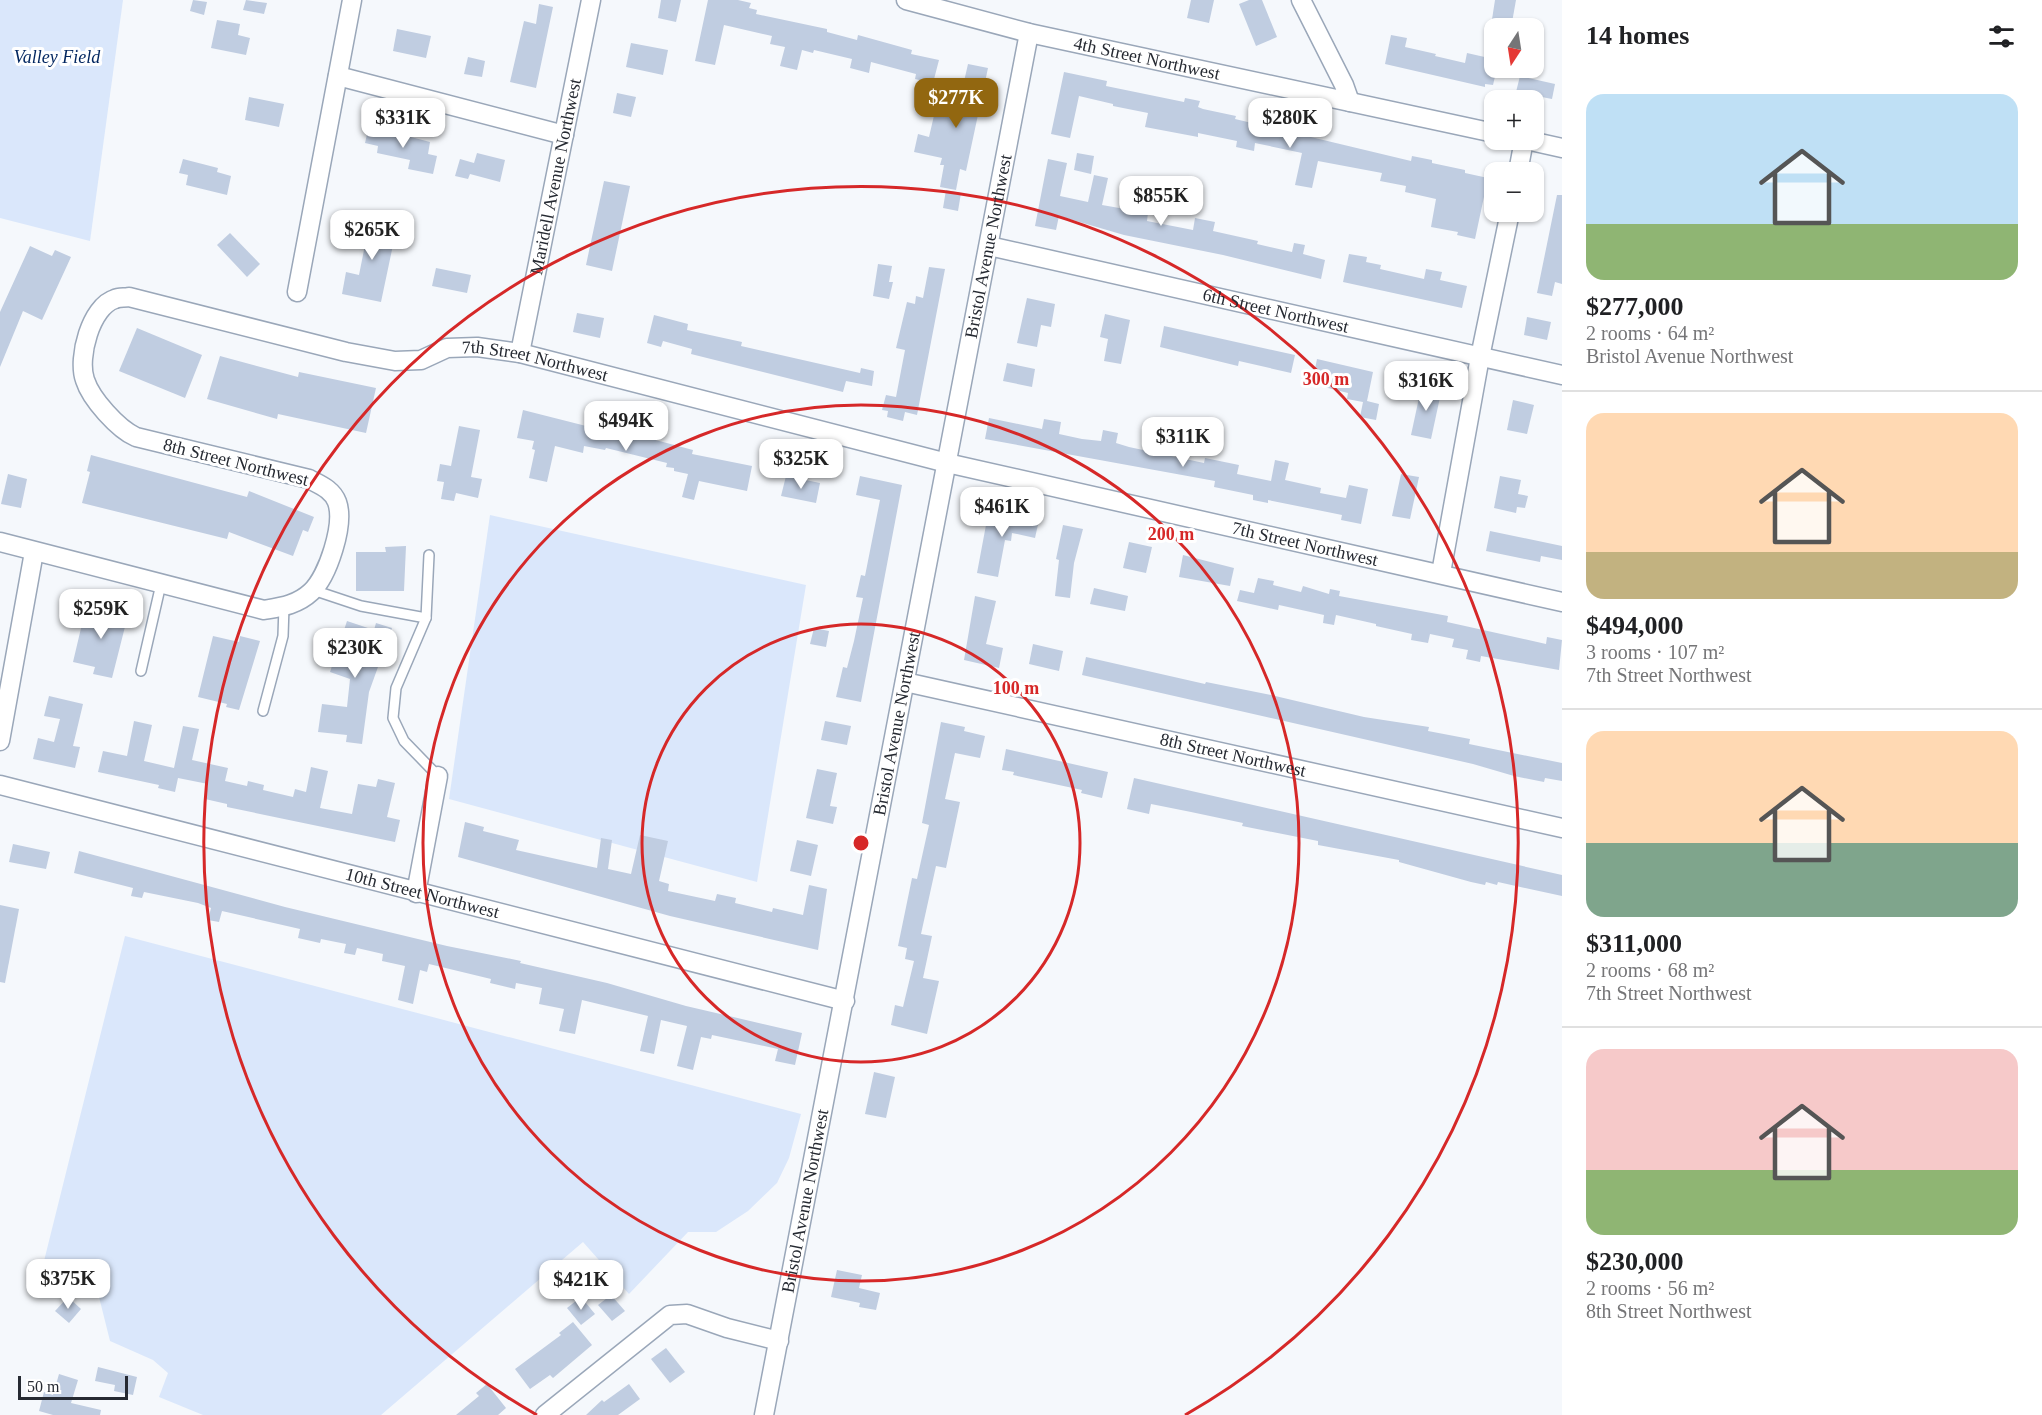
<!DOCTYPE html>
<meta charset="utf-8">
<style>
body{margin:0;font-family:"Times New Roman",serif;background:#f6f6f6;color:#202124;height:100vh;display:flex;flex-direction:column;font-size:22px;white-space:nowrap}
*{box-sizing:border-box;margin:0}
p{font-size:20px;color:#757577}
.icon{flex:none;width:33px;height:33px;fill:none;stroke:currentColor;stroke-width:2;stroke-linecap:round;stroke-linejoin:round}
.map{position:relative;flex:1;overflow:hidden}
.panel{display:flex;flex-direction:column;background:#fff;width:480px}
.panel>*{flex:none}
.needle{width:39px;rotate:192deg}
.buttons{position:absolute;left:1484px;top:18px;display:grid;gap:12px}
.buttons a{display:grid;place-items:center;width:60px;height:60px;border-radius:12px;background:#fff;box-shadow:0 2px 4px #0004;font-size:30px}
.scale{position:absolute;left:18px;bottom:15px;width:110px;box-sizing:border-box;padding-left:6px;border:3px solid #262a32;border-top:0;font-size:16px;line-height:21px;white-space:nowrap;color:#262a32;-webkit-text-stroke:4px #fff;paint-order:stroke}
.price{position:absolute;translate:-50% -51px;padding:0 14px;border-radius:12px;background:#fff;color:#222;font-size:20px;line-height:39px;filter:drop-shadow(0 2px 3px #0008)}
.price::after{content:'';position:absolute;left:50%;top:36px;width:18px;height:14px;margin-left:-9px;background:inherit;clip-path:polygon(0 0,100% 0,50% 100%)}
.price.current{background:#926710;color:#fff}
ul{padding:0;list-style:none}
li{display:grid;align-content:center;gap:12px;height:318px;padding:0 24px}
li+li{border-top:2px solid #e0e0e0}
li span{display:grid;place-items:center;height:186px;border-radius:18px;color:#555}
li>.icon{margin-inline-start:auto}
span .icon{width:108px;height:108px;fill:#fffc;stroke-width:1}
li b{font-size:26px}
h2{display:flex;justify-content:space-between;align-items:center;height:72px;padding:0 24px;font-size:26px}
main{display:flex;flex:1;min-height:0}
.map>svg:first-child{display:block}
.green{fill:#dae7fb}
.building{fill:#c0cde1}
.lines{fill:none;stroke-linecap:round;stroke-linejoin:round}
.service-casing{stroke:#9aa7b9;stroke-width:12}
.minor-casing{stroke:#9aa7b9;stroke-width:21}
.service{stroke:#fff;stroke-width:9}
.minor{stroke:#fff;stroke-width:18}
.ring{fill:none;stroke:#d62828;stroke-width:3}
.labels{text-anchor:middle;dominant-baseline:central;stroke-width:6;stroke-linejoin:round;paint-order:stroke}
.park-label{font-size:18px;font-style:italic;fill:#00255f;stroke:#fff}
.street-label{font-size:18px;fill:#262a32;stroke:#fff}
.centre{fill:#d62828;stroke:#fff;stroke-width:3}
.ring-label{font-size:18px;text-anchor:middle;font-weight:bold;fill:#d62828;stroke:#fff;stroke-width:6;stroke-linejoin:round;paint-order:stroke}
</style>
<main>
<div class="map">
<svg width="1562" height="1415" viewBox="0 0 1562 1415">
<rect width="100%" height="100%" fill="#f5f8fc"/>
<g class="green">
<polygon points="0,0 123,0 90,241 0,218"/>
<polygon points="490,515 806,585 757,882 449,799"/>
<polygon points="125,936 801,1114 789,1158 777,1183 748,1211 716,1232 688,1232 629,1294 583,1242 381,1415 203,1415 159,1397 168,1373 153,1360 110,1341 99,1297 81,1285 41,1273"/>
</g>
<g class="building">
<polygon points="193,0 207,2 204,15 190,11"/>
<polygon points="246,0 267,3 264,14 243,10"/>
<polygon points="661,0 681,0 676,22 658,18"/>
<polygon points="708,0 738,0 751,3 749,8 757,10 756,14 827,29 827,32 857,40 858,35 912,50 911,54 939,60 933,83 915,79 916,74 871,62 869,73 850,68 852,59 814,50 813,53 802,50 797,70 780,66 785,47 770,44 772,36 724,25 715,65 695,61"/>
<polygon points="1191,0 1214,0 1209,23 1187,18"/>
<polygon points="1249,0 1262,0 1277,37 1256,46 1239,4"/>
<polygon points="1495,0 1516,0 1511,28 1491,26"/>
<polygon points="539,4 553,7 536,88 510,82 524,21 536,24"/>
<polygon points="217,20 240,24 238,35 250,38 246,55 211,48"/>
<polygon points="397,29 431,36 426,58 393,51"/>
<polygon points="1391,35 1407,38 1405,47 1436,54 1435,56 1465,63 1467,53 1489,58 1488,66 1497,68 1493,85 1485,84 1485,87 1385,64"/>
<polygon points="631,43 668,50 663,75 626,67"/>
<polygon points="468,57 485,61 482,77 464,74"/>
<polygon points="968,64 988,68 966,171 960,169 956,190 940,187 944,165 940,165 942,158 914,152 918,134 929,137 936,107 957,112"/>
<polygon points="1064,72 1107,81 1106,86 1184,102 1185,98 1200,101 1198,107 1203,109 1236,116 1235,119 1411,161 1412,156 1432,160 1432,163 1465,170 1465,173 1488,178 1475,239 1457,235 1458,232 1431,227 1436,199 1405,192 1406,186 1380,181 1382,173 1318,161 1312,188 1295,185 1302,153 1255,143 1254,151 1236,147 1237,141 1198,133 1198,137 1145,127 1148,113 1113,106 1113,104 1079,96 1070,138 1051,134"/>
<polygon points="1520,76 1555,84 1552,99 1516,92"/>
<polygon points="617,93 636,97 631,117 613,113"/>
<polygon points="249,97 284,104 279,127 245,120"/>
<polygon points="369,126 430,142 428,154 437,156 433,174 408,169 410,160 377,153 378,146 365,143"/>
<polygon points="477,153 505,160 500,182 470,174 468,179 455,176 460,159 474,163"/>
<polygon points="1077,153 1094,156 1091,174 1074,170"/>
<polygon points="183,159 218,168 217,172 231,176 227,195 186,185 188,175 179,173"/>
<polygon points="1048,159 1067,163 1060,196 1088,202 1094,175 1108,178 1102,205 1148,213 1147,221 1193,230 1195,218 1215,222 1213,231 1258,241 1257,244 1292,252 1294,243 1305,245 1303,254 1325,260 1321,279 1223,255 1124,235 1059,216 1056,230 1035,226"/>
<polygon points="604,181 630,186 612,271 586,265"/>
<polygon points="946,190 961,193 958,211 943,208"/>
<polygon points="1557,195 1562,195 1562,284 1555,282 1552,296 1537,293"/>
<polygon points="358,218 397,226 381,302 342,294 346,272 359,275 366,240 354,238"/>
<polygon points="230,233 260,264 247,277 217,245"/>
<polygon points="30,246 52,256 55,250 71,257 42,320 23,311 0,367 0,312"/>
<polygon points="1349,254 1367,257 1366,262 1381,265 1380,269 1424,279 1426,269 1442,272 1440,280 1467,286 1462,308 1343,282"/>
<polygon points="878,264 892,266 889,282 893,282 889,299 873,296"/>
<polygon points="929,267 945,269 917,415 905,412 903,421 887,417 888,411 882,410 886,395 896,397 905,350 896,348 907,302 915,304 916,296 923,298"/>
<polygon points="436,268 471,275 467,293 432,286"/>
<polygon points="1027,298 1055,304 1051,327 1041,325 1037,347 1017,343"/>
<polygon points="577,313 604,318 600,338 573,332"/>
<polygon points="1105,314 1130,320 1121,364 1104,361 1108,339 1100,337"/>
<polygon points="654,315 688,324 687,330 742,342 741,346 860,373 861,368 874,371 872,386 846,381 843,392 691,354 692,349 663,341 661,347 647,343"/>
<polygon points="1527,317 1551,322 1547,340 1524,335"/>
<polygon points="1164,326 1295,355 1291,373 1239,361 1238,366 1160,347"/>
<polygon points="137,328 202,355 185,398 119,371"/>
<polygon points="220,356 298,377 299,372 376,388 366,433 278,414 277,419 207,399"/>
<polygon points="1317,359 1373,372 1367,401 1379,404 1376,420 1360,417 1363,402 1347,399 1348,393 1312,384"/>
<polygon points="1007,363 1035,369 1032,387 1003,381"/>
<polygon points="1422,384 1442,388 1431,439 1411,435"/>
<polygon points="1513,400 1534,405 1527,434 1507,430"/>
<polygon points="523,410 590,427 589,432 615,438 618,430 693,450 692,454 752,466 747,491 699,481 694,500 682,497 688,474 674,471 674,468 666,467 667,463 606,448 605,450 584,446 583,453 555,446 547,482 529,478 535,450 532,449 534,441 517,438"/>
<polygon points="989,418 1042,429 1044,419 1061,422 1059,434 1082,439 1101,441 1103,430 1118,433 1116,443 1129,447 1204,463 1205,458 1239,465 1237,474 1271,481 1275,460 1289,463 1285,480 1321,488 1320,493 1346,498 1349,485 1368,489 1361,524 1341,520 1342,515 1268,500 1268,503 1253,500 1253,495 1214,487 1215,481 985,439"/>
<polygon points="459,426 480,430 471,477 482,479 478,498 456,493 454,501 441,499 444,482 437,481 440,464 451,466"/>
<polygon points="91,455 247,497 249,491 314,517 308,532 303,530 293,556 229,532 227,539 82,503 90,472 87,471"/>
<polygon points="8,474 27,479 21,508 1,504"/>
<polygon points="1401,474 1419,477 1410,519 1392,516"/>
<polygon points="786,476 820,483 816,503 781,496"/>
<polygon points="860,476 902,485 861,702 836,697 843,667 847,668 854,641 863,598 856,597 861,575 865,576 880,500 856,495"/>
<polygon points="1500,476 1521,480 1518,494 1528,496 1525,508 1517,507 1516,513 1494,508"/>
<polygon points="989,509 1039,520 1035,538 1012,533 1011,541 1005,540 998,577 977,573"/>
<polygon points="1063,525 1083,529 1074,563 1070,598 1055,596 1059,560 1056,559"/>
<polygon points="1490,531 1562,546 1562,560 1541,556 1540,562 1486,551"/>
<polygon points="1129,542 1152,547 1146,573 1123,568"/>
<polygon points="406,546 404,591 356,591 356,552 386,552 385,547"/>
<polygon points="1183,555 1234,568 1230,586 1179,577"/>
<polygon points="1258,578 1274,581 1273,585 1301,592 1303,586 1329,594 1330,589 1340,591 1339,596 1448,616 1447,622 1546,644 1547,637 1562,640 1559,670 1481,656 1480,662 1466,659 1468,650 1452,647 1454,639 1430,634 1428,643 1411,640 1412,634 1376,626 1376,624 1336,615 1334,625 1323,623 1324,615 1279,605 1278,610 1237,601 1240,590 1254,593"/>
<polygon points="1094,588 1128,596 1125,611 1090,604"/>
<polygon points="975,596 996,601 986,644 1003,648 999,668 964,660"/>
<polygon points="86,607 112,613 114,607 129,611 112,678 93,674 95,667 73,662"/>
<polygon points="347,621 374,630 376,623 392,628 369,692 362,744 346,742 347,735 318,732 322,704 347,707 350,679 330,672"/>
<polygon points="814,628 829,631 826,647 810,644"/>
<polygon points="213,636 239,642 240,636 260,641 239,710 226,707 227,704 198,697"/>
<polygon points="1033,644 1063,651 1059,671 1029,664"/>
<polygon points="1086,657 1205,684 1206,682 1271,695 1364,717 1429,727 1428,731 1470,739 1469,744 1562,763 1562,781 1545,778 1544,782 1514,776 1473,764 1082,675"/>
<polygon points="49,696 83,704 73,746 80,747 75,768 33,759 38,738 54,742 60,719 44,716"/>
<polygon points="134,721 152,725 144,761 174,768 183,726 199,729 192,760 228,768 225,781 247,786 248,781 264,785 263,790 293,797 295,789 306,792 311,767 328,771 320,808 352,814 358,784 376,787 378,779 395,783 387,817 400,820 395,842 227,807 227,804 205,799 208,784 178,778 175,792 158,788 159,785 98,772 103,751 127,756"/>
<polygon points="825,721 851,726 847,745 821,740"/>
<polygon points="941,722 965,727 964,731 985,736 980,758 955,753 945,799 960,802 946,868 936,866 921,934 932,936 923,978 939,981 927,1034 891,1025 895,1005 903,1007 914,961 905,959 907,948 898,946 912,878 917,879 929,825 922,823"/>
<polygon points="1006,749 1108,772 1102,798 1081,793 1082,790 1013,775 1014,772 1002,770"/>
<polygon points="817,769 837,773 830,806 837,807 833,824 806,818"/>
<polygon points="1134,778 1562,875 1562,896 1498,882 1497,885 1486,882 1485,885 1471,882 1399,862 1399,860 1318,845 1318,841 1242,826 1243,823 1191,812 1151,804 1149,814 1127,809"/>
<polygon points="465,822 484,827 483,831 519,840 516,850 597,868 601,838 612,840 608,869 631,874 640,835 668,841 659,881 669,884 668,891 715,901 717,894 736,898 735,903 772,912 773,908 803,915 809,885 827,889 818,950 670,916 458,857"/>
<polygon points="797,840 818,845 811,876 790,871"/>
<polygon points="13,844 50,852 46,869 9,862"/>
<polygon points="79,851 285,907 447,946 521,961 520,963 607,983 686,1006 802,1033 795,1065 775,1061 778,1049 712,1035 711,1039 701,1037 693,1070 677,1066 687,1026 661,1020 654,1054 640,1051 648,1016 582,1000 575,1034 559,1031 564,1009 539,1004 542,988 516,983 515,989 490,983 491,979 429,964 427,972 420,970 413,1004 398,1000 405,966 382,961 383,954 357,948 355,955 344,953 346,944 321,939 320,943 298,938 300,929 222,911 219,922 208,920 211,908 198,903 144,892 142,898 131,896 133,888 74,873"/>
<polygon points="0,905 19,909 5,983 0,982"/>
<polygon points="874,1072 895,1077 886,1118 865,1114"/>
<polygon points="837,1270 862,1275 859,1288 880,1293 876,1310 859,1307 860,1303 831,1297"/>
<polygon points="611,1295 625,1311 612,1321 598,1305"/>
<polygon points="68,1297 81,1309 69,1323 55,1311"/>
<polygon points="581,1297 595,1314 581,1325 567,1308"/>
<polygon points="573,1322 592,1345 553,1378 550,1375 530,1389 515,1369 561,1335 559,1333"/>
<polygon points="666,1348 685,1372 670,1383 651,1359"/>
<polygon points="98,1367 137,1377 133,1395 114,1391 115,1385 95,1381"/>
<polygon points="59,1374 78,1380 71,1403 101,1410 100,1415 53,1415 39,1411 44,1392 53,1395"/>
<polygon points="487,1384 506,1408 498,1415 456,1415 479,1396 476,1393"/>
<polygon points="629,1384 640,1399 618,1415 586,1415 602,1400 604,1402"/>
</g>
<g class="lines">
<defs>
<g id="service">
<polyline points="429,555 426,618 396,688 393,718 404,741 438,776"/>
<polyline points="313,590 361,606 426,618"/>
<polyline points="141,671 161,584"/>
<polyline points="263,711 283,636 284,606"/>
</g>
<g id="minor">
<path id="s1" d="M 906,0 L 1029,33 L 1494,133"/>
<polyline points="1301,0 1344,85 1350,102"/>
<polyline points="338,76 564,135"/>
<polyline points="1526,140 1562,148"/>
<polyline points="1518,172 1524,140"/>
<path id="s2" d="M 989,246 L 1562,375"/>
<polyline points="297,292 352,0"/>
<path id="s3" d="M 520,353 L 591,0"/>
<path id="s4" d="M 0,542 L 264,610 C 281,607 297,605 311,592 C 328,576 345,524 337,502 C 332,489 320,485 309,479 L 136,437 C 118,429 91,399 85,380 C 77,358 91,306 115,299 C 119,297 125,298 129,297 L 346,352 L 395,361 L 421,360 L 447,348 L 477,347 L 520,353 L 947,463 L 1562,602"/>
<polyline points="1441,573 1480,357 1510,212"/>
<path id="s5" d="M 905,682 L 1562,828"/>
<polyline points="0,741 34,552"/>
<path id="s6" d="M 0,785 L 845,1001"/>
<polyline points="416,893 438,776"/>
<polyline points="545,1415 670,1315 687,1314 727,1328 779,1341"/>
<path id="s7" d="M 764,1415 L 1029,33"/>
</g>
</defs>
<use href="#service" class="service-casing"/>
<use href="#minor" class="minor-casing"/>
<use href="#service" class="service"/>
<use href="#minor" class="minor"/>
</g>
<g class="ring">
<circle cx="861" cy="843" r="219"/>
<circle cx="861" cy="843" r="438"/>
<path d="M537 1415A657 657 0 1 1 1185 1415"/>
</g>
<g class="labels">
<g class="park-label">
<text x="57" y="57">Valley Field</text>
</g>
<g class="street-label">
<text stroke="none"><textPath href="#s1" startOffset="248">4th Street Northwest</textPath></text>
<text stroke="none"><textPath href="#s3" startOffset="180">Maridell Avenue Northwest</textPath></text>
<text stroke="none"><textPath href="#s7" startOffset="1190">Bristol Avenue Northwest</textPath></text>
<text stroke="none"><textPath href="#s2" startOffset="294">6th Street Northwest</textPath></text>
<text stroke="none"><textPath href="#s4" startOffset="1238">7th Street Northwest</textPath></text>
<text transform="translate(236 462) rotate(14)">8th Street Northwest</text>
<text stroke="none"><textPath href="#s4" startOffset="2030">7th Street Northwest</textPath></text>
<text stroke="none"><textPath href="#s7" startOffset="704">Bristol Avenue Northwest</textPath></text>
<text stroke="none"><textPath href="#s5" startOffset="336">8th Street Northwest</textPath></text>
<text stroke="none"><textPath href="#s6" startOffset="436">10th Street Northwest</textPath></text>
<text stroke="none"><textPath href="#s7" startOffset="218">Bristol Avenue Northwest</textPath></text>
</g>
</g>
<circle cx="861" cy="843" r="9" class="centre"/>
<g class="ring-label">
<text x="1326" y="385">300 m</text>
<text x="1171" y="540">200 m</text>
<text x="1016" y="694">100 m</text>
</g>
</svg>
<div class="buttons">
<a><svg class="needle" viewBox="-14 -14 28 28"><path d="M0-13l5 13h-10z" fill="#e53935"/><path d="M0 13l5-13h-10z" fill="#757577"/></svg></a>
<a>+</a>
<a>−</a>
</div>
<div class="scale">50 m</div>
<b class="price current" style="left:956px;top:129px">$277K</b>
<b class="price" style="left:403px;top:149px">$331K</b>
<b class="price" style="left:1290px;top:149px">$280K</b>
<b class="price" style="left:1161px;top:227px">$855K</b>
<b class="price" style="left:372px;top:261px">$265K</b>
<b class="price" style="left:1426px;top:412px">$316K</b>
<b class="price" style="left:626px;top:452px">$494K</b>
<b class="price" style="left:1183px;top:468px">$311K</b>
<b class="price" style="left:801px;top:490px">$325K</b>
<b class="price" style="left:1002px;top:538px">$461K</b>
<b class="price" style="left:101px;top:640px">$259K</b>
<b class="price" style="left:355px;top:679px">$230K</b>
<b class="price" style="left:68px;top:1310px">$375K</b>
<b class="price" style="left:581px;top:1311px">$421K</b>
</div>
<section class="panel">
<h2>14 homes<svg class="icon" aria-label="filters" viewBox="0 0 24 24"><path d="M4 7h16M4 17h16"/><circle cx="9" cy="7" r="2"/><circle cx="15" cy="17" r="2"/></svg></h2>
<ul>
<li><span style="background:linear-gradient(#bfe0f5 70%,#8fb573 0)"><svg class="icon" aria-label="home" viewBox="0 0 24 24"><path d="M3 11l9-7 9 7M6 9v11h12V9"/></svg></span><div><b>$277,000</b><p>2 rooms · 64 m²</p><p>Bristol Avenue Northwest</p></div></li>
<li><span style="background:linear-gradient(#ffd9b3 75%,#c2b280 0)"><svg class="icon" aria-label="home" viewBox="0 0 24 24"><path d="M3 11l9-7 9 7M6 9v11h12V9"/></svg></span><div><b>$494,000</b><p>3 rooms · 107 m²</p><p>7th Street Northwest</p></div></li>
<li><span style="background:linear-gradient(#ffd9b3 60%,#7fa58c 0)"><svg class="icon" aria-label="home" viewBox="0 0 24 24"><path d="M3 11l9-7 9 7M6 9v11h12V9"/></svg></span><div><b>$311,000</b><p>2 rooms · 68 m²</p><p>7th Street Northwest</p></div></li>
<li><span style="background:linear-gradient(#f6c9c9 65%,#8fb573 0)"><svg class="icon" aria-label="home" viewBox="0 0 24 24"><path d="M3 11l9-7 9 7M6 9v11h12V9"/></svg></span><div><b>$230,000</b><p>2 rooms · 56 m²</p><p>8th Street Northwest</p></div></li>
</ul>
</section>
</main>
